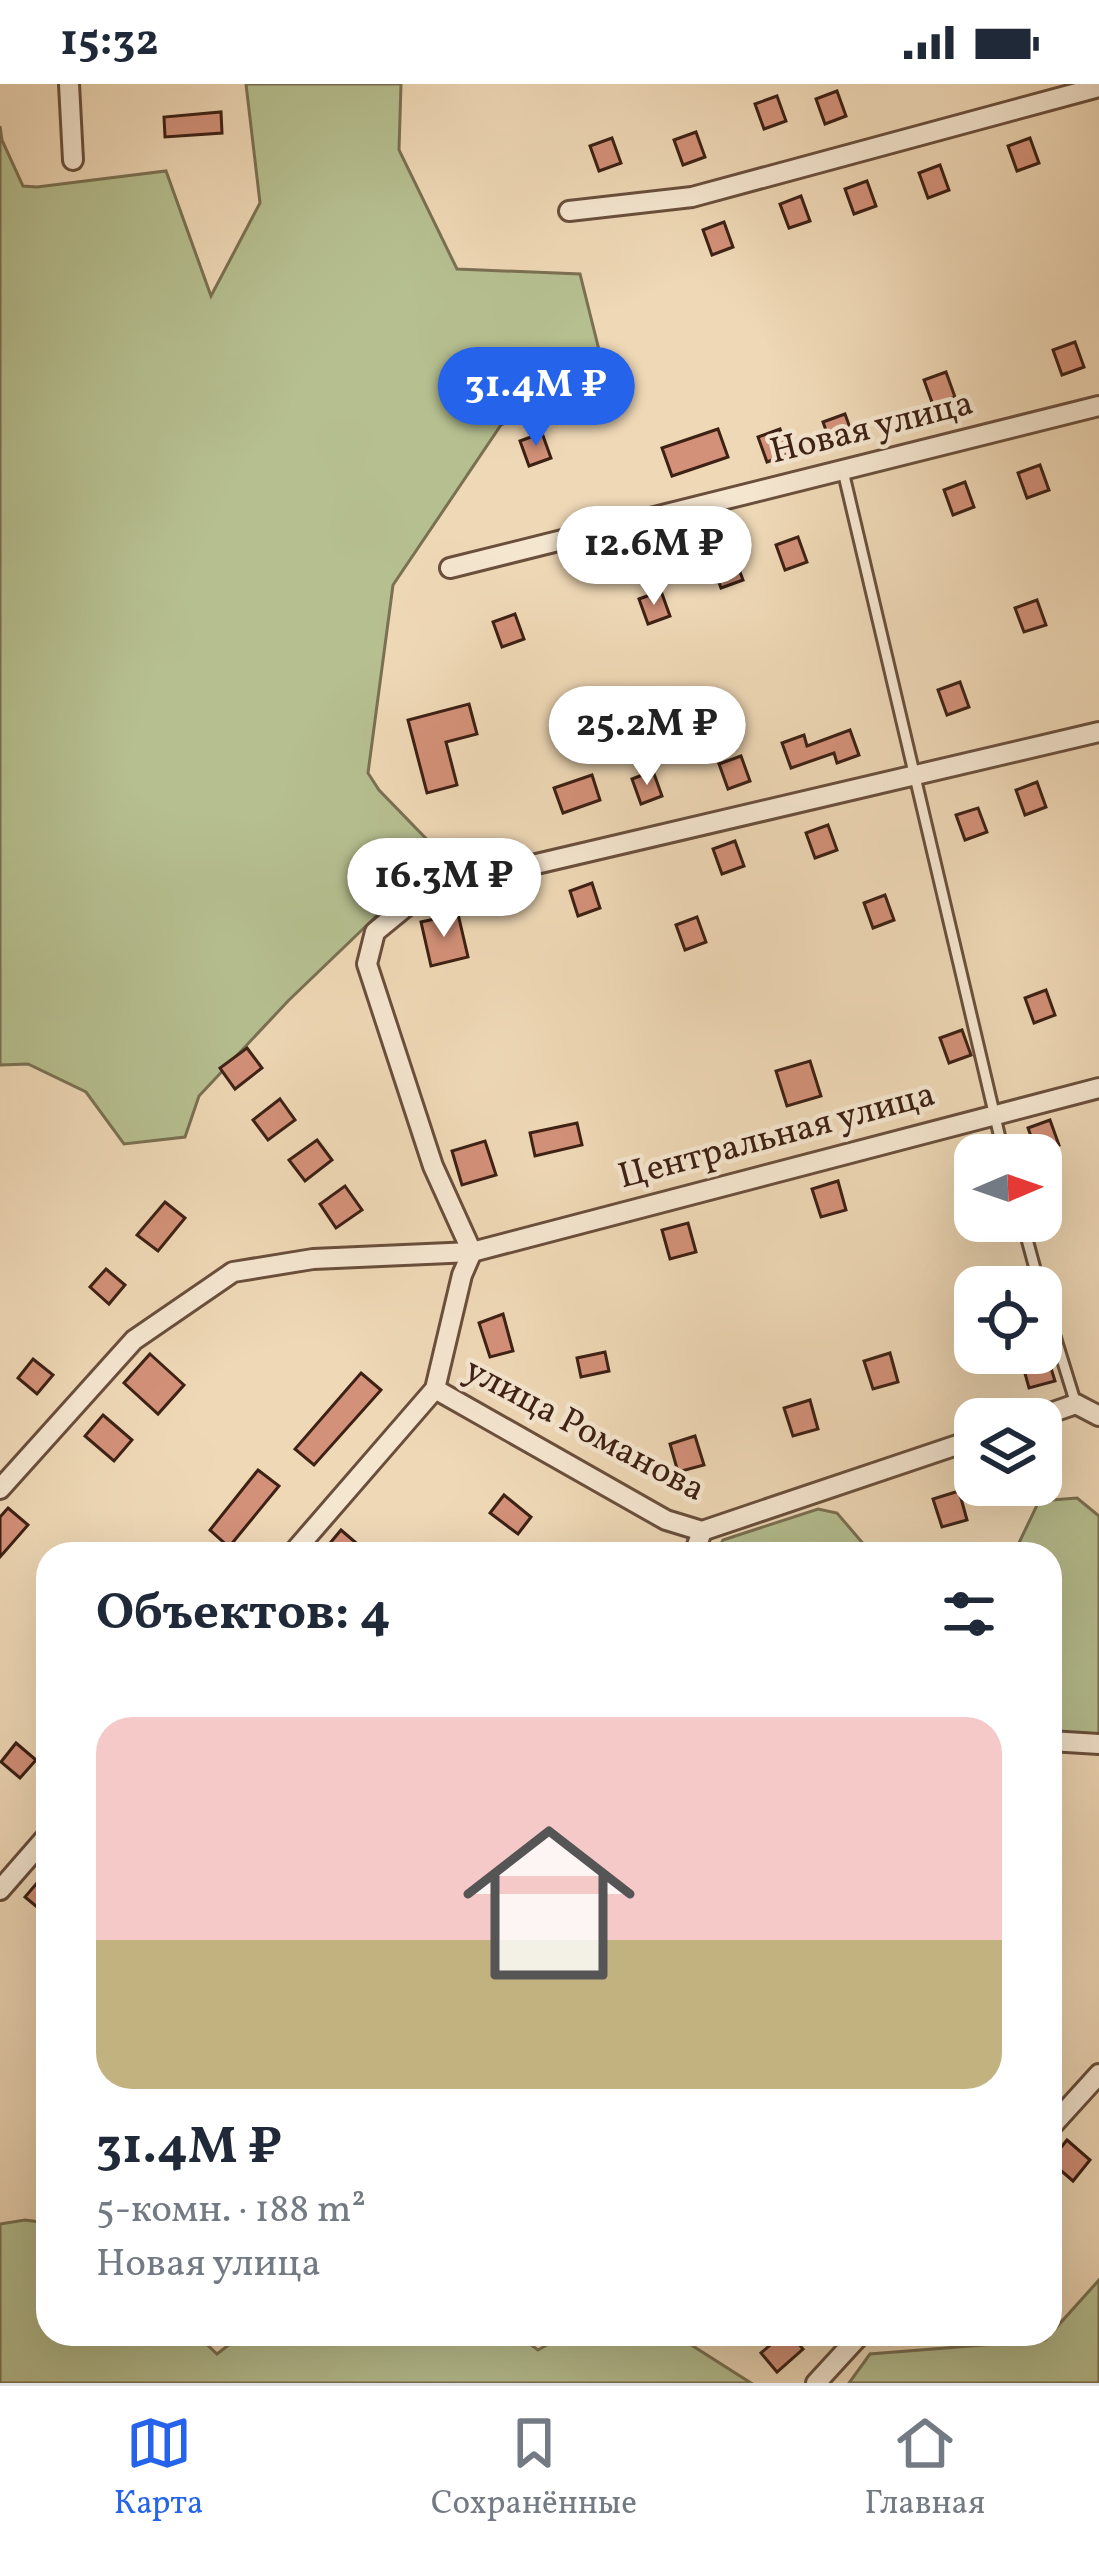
<!DOCTYPE html>
<html lang="ru">
<meta charset="utf-8">
<style>
body{margin:0;font-family:Vollkorn,serif;background:#f6f6f7;color:#1f2937;height:100vh;display:flex;flex-direction:column;font-size:45px;white-space:nowrap}
*{box-sizing:border-box;margin:0}
p{font-size:39px;color:#747a83}
.icon{flex:none;width:66px;height:66px;fill:none;stroke:currentColor;stroke-width:2;stroke-linecap:round;stroke-linejoin:round}
.map{position:relative;flex:1;overflow:hidden}
.drawer{position:absolute;left:36px;top:1458px;width:1026px;height:804px;display:flex;flex-direction:column;background:#fff;border-radius:36px;box-shadow:0 12px 48px #0002}
.drawer>*{flex:none}
.needle{width:78px;rotate:88deg}
.buttons{position:absolute;left:954px;top:1050px;display:grid;gap:24px}
.buttons a{display:grid;place-items:center;width:108px;height:108px;border-radius:24px;background:#fff;box-shadow:0 12px 48px #0002;font-size:60px}
.price{position:absolute;translate:-50% -102px;padding:0 27px;border-radius:42px;background:#fff;color:#222;font-size:39px;line-height:78px;filter:drop-shadow(0 3px 6px #0008)}
.price::after{content:'';position:absolute;left:50%;top:72px;width:36px;height:27px;margin-left:-18px;background:inherit;clip-path:polygon(0 0,100% 0,50% 100%)}
.price.on{background:#2563eb;color:#fff}
ul{padding:0;list-style:none}
li{display:grid;align-content:center;gap:24px;height:636px;padding:0 60px}
li span{display:grid;place-items:center;height:372px;border-radius:36px;color:#555}
li>.icon{margin-inline-start:auto}
span .icon{width:216px;height:216px;fill:#fffc;stroke-width:1}
li b{font-size:51px}
h2{display:flex;justify-content:space-between;align-items:center;height:144px;padding:0 60px;font-size:51px}
.status{display:flex;justify-content:space-between;align-items:center;height:84px;padding:0 60px;background:#fff;direction:ltr}
.status svg{height:33px;fill:currentColor}
.tab-bar{display:flex;justify-content:space-around;align-items:center;height:168px;border-top:3px solid #e0e1e3;background:#fff;font-size:33px;color:#747a83}
.tab-bar a{display:grid;justify-items:center;gap:6px}
.tab-bar .on{color:#2563eb}
.map>svg:first-child{display:block}
.green{fill:#b6bf90;stroke:#7a7052;stroke-width:3}
.building{fill:#d39179;stroke:#3d2114;stroke-width:3}
.lines{fill:none;stroke-linecap:round;stroke-linejoin:round}
.service-casing{stroke:#6a4f3c;stroke-width:15}
.minor-casing{stroke:#6a4f3c;stroke-width:24}
.service{stroke:#f5e6d0;stroke-width:9}
.minor{stroke:#f5e6d0;stroke-width:18}
.labels{text-anchor:middle;dominant-baseline:central;stroke-width:9;stroke-linejoin:round;paint-order:stroke}
.street-label{font-size:36px;fill:#3d2114;stroke:#f5e6d0}
</style>
<div class="status"><b>15:32</b><svg viewBox="0 0 49 12"><path d="M0 12V9h3v3zM5 12V6h3v6zM10 12V3h3v9zM15 12V0h3v12zM26 1h20v11H26zM47 4h2v5h-2z"/></svg></div>
<div class="map">
<svg width="1099" height="2299" viewBox="0 0 1099 2299">
<rect width="100%" height="100%" fill="#efd8b6"/>
<filter id="stains"><feTurbulence type="fractalNoise" baseFrequency=".00167" numOctaves="4"/><feColorMatrix values="0 0 0 0 .2 0 0 0 0 .09 0 0 0 0 .02 0 0 0 .5 -.17"/></filter>
<radialGradient id="worn" r=".72"><stop offset=".6" stop-color="#630" stop-opacity="0"/><stop offset="1" stop-color="#630" stop-opacity=".3"/></radialGradient>
<g class="green">
<polygon points="246,0 401,0 399,66 457,185 580,190 611,314 533,327 501,341 393,501 368,689 379,706 441,770 288,917 199,1012 185,1053 124,1060 86,1008 28,980 0,981 0,42 2,56 23,102 37,103 166,87 211,212 260,119"/>
<polygon points="1077,1414 1099,1432 1099,1665 1050,1655 1050,1470 1005,1470 1017,1463 1039,1417"/>
<polygon points="818,1425 837,1429 872,1470 716,1470 723,1456"/>
<polygon points="25,2136 48,2139 48,2250 196,2250 217,2270 243,2250 516,2250 538,2266 566,2250 674,2250 751,2299 0,2299 0,2140"/>
<polygon points="1099,2196 1099,2299 849,2299 870,2270 1045,2256"/>
</g>
<g class="building">
<polygon points="837,7 846,32 825,40 816,15"/>
<polygon points="777,12 786,37 764,45 755,20"/>
<polygon points="221,28 222,49 165,53 164,33"/>
<polygon points="696,48 705,73 683,81 674,56"/>
<polygon points="612,54 621,79 599,87 590,62"/>
<polygon points="1030,54 1039,79 1017,87 1008,62"/>
<polygon points="940,81 949,106 928,114 919,89"/>
<polygon points="867,97 876,122 854,130 845,105"/>
<polygon points="801,112 810,137 789,144 780,120"/>
<polygon points="724,138 733,163 712,171 703,146"/>
<polygon points="1075,258 1084,283 1062,291 1053,266"/>
<polygon points="946,288 955,313 933,321 924,296"/>
<polygon points="845,330 854,355 832,363 823,338"/>
<polygon points="718,345 728,373 672,392 662,364"/>
<polygon points="780,345 789,370 767,378 758,353"/>
<polygon points="542,349 551,374 529,382 520,357"/>
<polygon points="1040,381 1049,406 1027,414 1018,389"/>
<polygon points="965,398 974,423 953,431 944,406"/>
<polygon points="798,453 807,478 785,486 776,461"/>
<polygon points="734,472 743,496 721,504 712,479"/>
<polygon points="661,507 670,532 648,540 639,515"/>
<polygon points="1037,516 1046,541 1024,548 1015,524"/>
<polygon points="515,530 524,555 502,563 493,538"/>
<polygon points="960,598 969,623 947,631 938,606"/>
<polygon points="469,620 477,650 446,658 457,701 427,709 408,636"/>
<polygon points="850,646 859,671 837,679 834,669 791,684 782,659 804,651 807,662"/>
<polygon points="741,672 750,697 728,705 719,680"/>
<polygon points="653,687 662,712 641,720 632,695"/>
<polygon points="592,691 600,716 563,729 554,704"/>
<polygon points="1037,698 1046,723 1025,731 1016,706"/>
<polygon points="978,724 987,748 965,756 956,731"/>
<polygon points="828,741 837,766 815,774 806,749"/>
<polygon points="735,757 744,782 722,790 713,765"/>
<polygon points="592,799 600,824 578,832 570,807"/>
<polygon points="885,811 894,836 873,844 864,819"/>
<polygon points="458,830 468,873 431,882 421,838"/>
<polygon points="697,833 706,858 685,866 676,841"/>
<polygon points="1046,906 1055,931 1034,939 1025,914"/>
<polygon points="962,946 971,971 949,979 940,954"/>
<polygon points="247,964 262,984 235,1005 220,984"/>
<polygon points="810,977 821,1012 787,1022 776,987"/>
<polygon points="280,1015 295,1036 268,1056 253,1036"/>
<polygon points="1050,1036 1059,1061 1037,1069 1028,1044"/>
<polygon points="577,1039 582,1061 535,1072 530,1049"/>
<polygon points="317,1056 332,1076 305,1097 289,1076"/>
<polygon points="485,1057 496,1091 462,1101 452,1067"/>
<polygon points="838,1097 846,1126 821,1133 812,1105"/>
<polygon points="345,1102 362,1126 336,1144 320,1120"/>
<polygon points="165,1118 185,1134 158,1167 137,1151"/>
<polygon points="688,1139 696,1168 670,1175 662,1146"/>
<polygon points="106,1185 125,1201 109,1220 90,1203"/>
<polygon points="503,1230 513,1267 490,1273 479,1239"/>
<polygon points="605,1268 609,1287 581,1293 577,1274"/>
<polygon points="1046,1268 1055,1297 1029,1304 1021,1275"/>
<polygon points="890,1269 898,1298 873,1305 864,1277"/>
<polygon points="150,1270 184,1301 158,1330 124,1299"/>
<polygon points="33,1275 53,1291 37,1310 18,1294"/>
<polygon points="361,1289 381,1306 314,1381 295,1365"/>
<polygon points="810,1316 818,1345 793,1352 784,1324"/>
<polygon points="103,1331 132,1356 114,1377 85,1352"/>
<polygon points="695,1352 704,1381 678,1388 670,1360"/>
<polygon points="258,1386 279,1402 229,1463 210,1446"/>
<polygon points="959,1407 967,1436 942,1443 933,1415"/>
<polygon points="504,1411 531,1433 518,1450 490,1429"/>
<polygon points="8,1424 28,1441 0,1473 0,1433"/>
<polygon points="341,1446 369,1470 321,1470"/>
<polygon points="16,1659 36,1676 20,1694 1,1678"/>
<polygon points="48,1786 48,1832 25,1813"/>
<polygon points="1067,2056 1090,2076 1073,2097 1050,2077"/>
<polygon points="783,2250 790,2250 803,2265 777,2288 761,2269"/>
</g>
<g class="lines">
<defs>
<g id="service">
<polyline points="843,387 1004,1071"/>
<polyline points="1022,1137 1040,1203"/>
<polyline points="1041,1207 1076,1320"/>
</g>
<g id="minor">
<polyline points="69,0 73,76"/>
<polyline points="569,127 692,113 1099,3"/>
<polyline points="450,484 1099,322"/>
<polyline points="472,1168 433,1082 367,880 375,848 414,816 451,800 1099,648"/>
<polyline points="435,1305 666,1436 702,1447 975,1355"/>
<polyline points="1033,1335 1076,1320 1099,1332"/>
<polyline points="0,1405 134,1256 233,1188 313,1175 472,1168 1099,1004"/>
<polyline points="292,1470 435,1305 462,1191 472,1168"/>
<polyline points="694,1470 702,1447"/>
<polyline points="1050,1657 1099,1660"/>
<polyline points="0,1806 48,1751"/>
<polyline points="1050,2044 1099,1990"/>
<polyline points="816,2299 861,2250"/>
</g>
</defs>
<use href="#service" class="service-casing"/>
<use href="#minor" class="minor-casing"/>
<use href="#service" class="service"/>
<use href="#minor" class="minor"/>
</g>
<g class="labels">
<g class="street-label">
<text transform="translate(872 345) rotate(-14)">Новая улица</text>
<text transform="translate(777 1053) rotate(-15)">Центральная улица</text>
<text transform="translate(584 1347) rotate(28)">улица Романова</text>
</g>
</g>
<rect width="100%" height="100%" filter="url(#stains)"/>
<rect width="100%" height="100%" fill="url(#worn)"/>
</svg>
<div class="buttons">
<a><svg class="needle" viewBox="-14 -14 28 28"><path d="M0-13l5 13h-10z" fill="#e53935"/><path d="M0 13l5-13h-10z" fill="#747a83"/></svg></a>
<a><svg class="icon" aria-label="locate" viewBox="0 0 24 24"><circle cx="12" cy="12" r="6"/><path d="M12 2v4M12 18v4M2 12h4M18 12h4"/></svg></a>
<a><svg class="icon" aria-label="layers" viewBox="0 0 24 24"><path d="M12 4l9 5-9 5-9-5zM3 14l9 5 9-5"/></svg></a>
</div>
<b class="price on" style="left:536px;top:365px">31.4M ₽</b>
<b class="price" style="left:654px;top:524px">12.6M ₽</b>
<b class="price" style="left:647px;top:704px">25.2M ₽</b>
<b class="price" style="left:444px;top:856px">16.3M ₽</b>
<section class="drawer">
<h2>Объектов: 4<svg class="icon" aria-label="filters" viewBox="0 0 24 24"><path d="M4 7h16M4 17h16"/><circle cx="9" cy="7" r="2"/><circle cx="15" cy="17" r="2"/></svg></h2>
<ul>
<li><span style="background:linear-gradient(#f6c9c9 60%,#c2b280 0)"><svg class="icon" aria-label="home" viewBox="0 0 24 24"><path d="M3 11l9-7 9 7M6 9v11h12V9"/></svg></span><div><b>31.4M ₽</b><p>5-комн. · 188 m²</p><p>Новая улица</p></div></li>
</ul>
</section>
</div>
<nav class="tab-bar">
<a class="on"><svg class="icon" aria-label="map" viewBox="0 0 24 24"><path d="M3 6l6-2 6 2 6-2v14l-6 2-6-2-6 2zM9 4v14M15 6v14"/></svg>Карта</a>
<a><svg class="icon" aria-label="saved" viewBox="0 0 24 24"><path d="M7 4h10v16l-5-4-5 4z"/></svg>Сохранённые</a>
<a><svg class="icon" aria-label="home" viewBox="0 0 24 24"><path d="M3 11l9-7 9 7M6 9v11h12V9"/></svg>Главная</a>
</nav>
